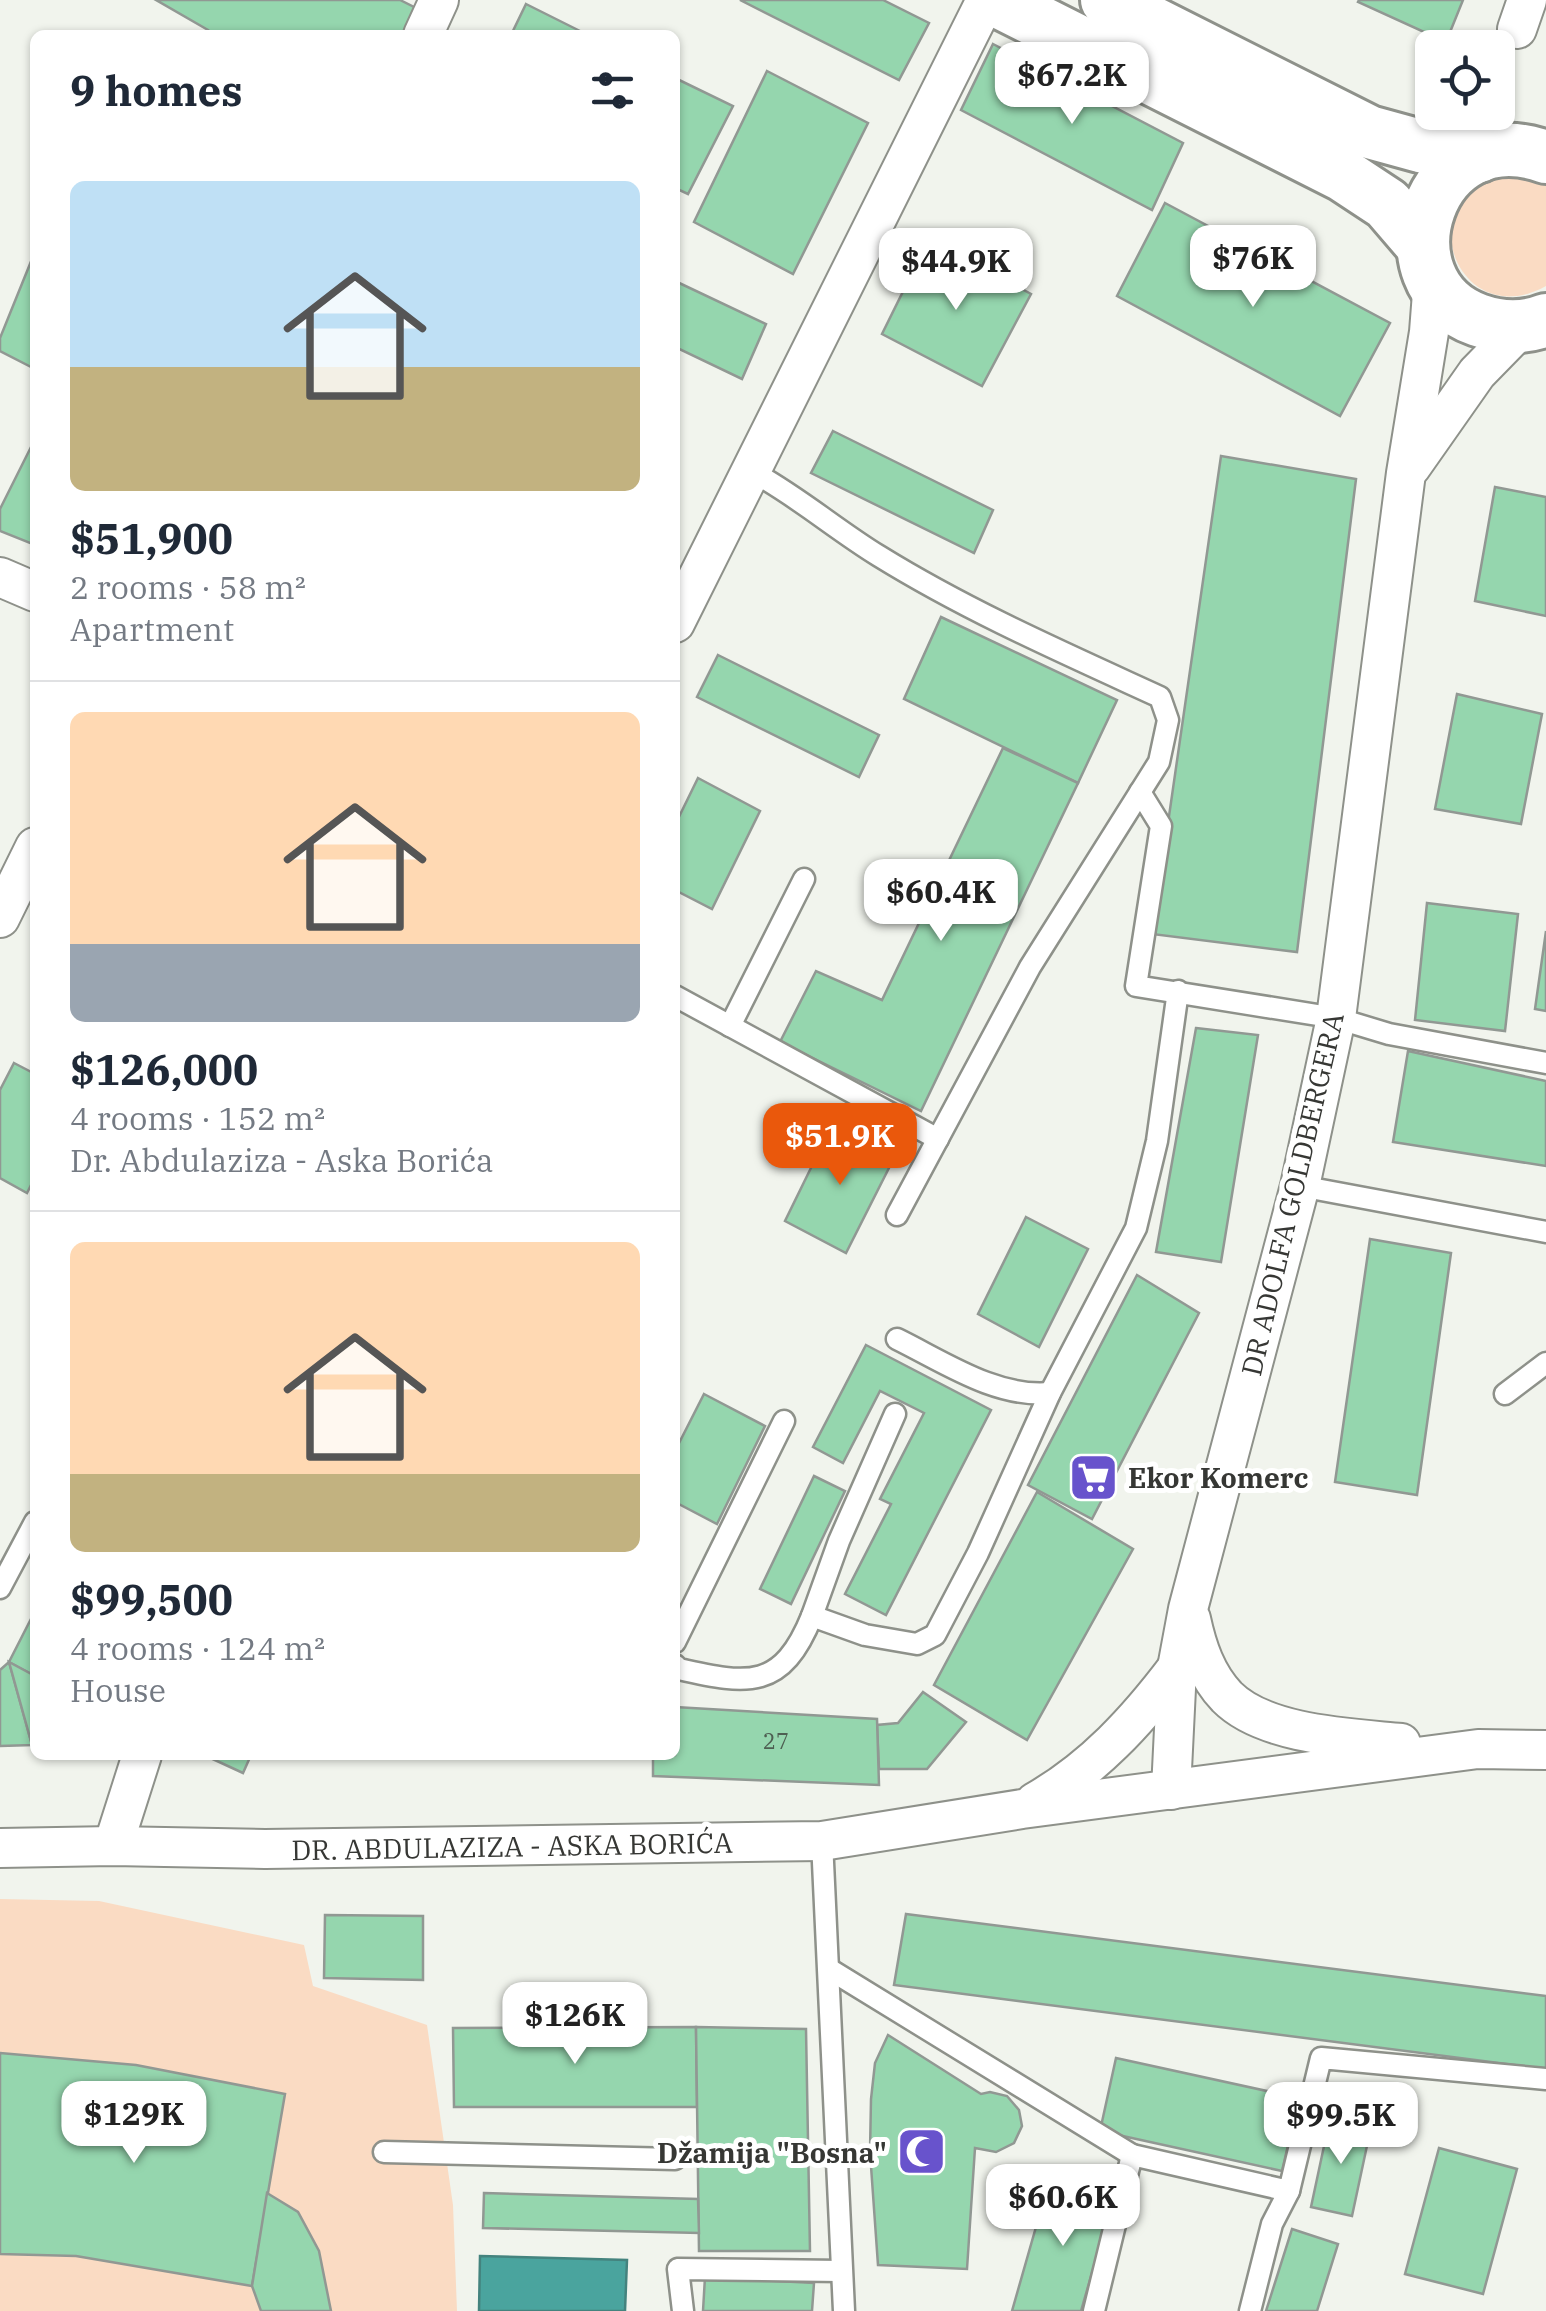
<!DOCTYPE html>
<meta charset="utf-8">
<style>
body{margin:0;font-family:"IBM Plex Serif",serif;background:#f6f6f7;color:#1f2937;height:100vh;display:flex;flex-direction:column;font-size:38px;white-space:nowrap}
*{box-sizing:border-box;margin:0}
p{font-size:32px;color:#747a83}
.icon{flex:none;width:55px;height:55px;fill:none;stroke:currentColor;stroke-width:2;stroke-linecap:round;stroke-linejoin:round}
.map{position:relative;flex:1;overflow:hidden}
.panel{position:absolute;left:30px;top:30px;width:650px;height:1730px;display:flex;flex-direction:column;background:#fff;border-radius:15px;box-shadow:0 2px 8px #0004}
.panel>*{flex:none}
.tools{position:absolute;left:1415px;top:30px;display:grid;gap:20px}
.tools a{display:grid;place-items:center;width:100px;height:100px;border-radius:15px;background:#fff;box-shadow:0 2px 8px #0004;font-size:50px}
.price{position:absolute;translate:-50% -85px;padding:0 22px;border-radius:20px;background:#fff;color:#222;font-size:32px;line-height:65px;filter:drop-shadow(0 2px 5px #0008)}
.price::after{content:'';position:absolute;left:50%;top:60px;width:30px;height:22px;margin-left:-15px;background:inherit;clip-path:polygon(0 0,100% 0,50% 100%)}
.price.active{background:#ea580c;color:#fff}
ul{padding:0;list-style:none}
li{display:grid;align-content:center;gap:20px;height:530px;padding:0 40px}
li+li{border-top:2px solid #e0e1e3}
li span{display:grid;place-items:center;height:310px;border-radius:15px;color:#555}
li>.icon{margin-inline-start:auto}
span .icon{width:180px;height:180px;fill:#fffc;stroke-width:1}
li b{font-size:42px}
h2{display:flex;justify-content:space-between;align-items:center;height:120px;padding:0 40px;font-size:42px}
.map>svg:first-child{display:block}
.green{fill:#fadbc3}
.water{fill:#4aa49e;stroke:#44837e;stroke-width:2.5}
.building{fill:#95d6ae;stroke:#919893;stroke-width:2.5}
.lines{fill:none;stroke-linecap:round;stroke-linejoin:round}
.service-casing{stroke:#8e918a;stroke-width:25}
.minor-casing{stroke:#8e918a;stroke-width:42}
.secondary-casing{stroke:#8e918a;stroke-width:58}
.service{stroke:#fff;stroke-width:20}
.minor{stroke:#fff;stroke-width:38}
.secondary{stroke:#fff;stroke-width:52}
.labels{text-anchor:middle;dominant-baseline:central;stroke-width:10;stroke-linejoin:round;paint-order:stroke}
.number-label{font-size:22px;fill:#4e5f52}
.street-label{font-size:28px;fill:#363734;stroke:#fff}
.poi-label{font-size:28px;font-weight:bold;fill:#363734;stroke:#fff;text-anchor:start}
</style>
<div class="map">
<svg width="1546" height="2311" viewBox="0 0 1546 2311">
<rect width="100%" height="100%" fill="#f1f4ed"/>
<g class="green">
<path d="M 1511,174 L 1530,178 L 1546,186 L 1546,286 C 1455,336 1404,190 1511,174 Z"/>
<polygon points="0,1899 99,1901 304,1945 313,1986 427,2025 453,2205 457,2311 0,2311"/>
</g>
<polygon class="water" points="480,2256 627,2260 625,2311 479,2311"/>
<g class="building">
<polygon points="156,0 400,0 416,8 402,35 206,35 208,30"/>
<polygon points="740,0 883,0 929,23 899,80"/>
<polygon points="1359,0 1463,0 1446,42 1358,2"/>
<polygon points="526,4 588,35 511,35"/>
<polygon points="993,44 1183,143 1152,210 961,110"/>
<polygon points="767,71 868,123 793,274 694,222"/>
<polygon points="675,78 733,106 688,194 675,188"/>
<polygon points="1165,203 1390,323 1340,416 1117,296"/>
<polygon points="929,239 1031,294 982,386 882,334"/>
<polygon points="32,259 35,261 35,369 0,351 0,338"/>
<polygon points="675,281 766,324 742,379 675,347"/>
<polygon points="833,431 993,510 974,553 811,473"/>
<polygon points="35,439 35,545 0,531 0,509"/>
<polygon points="1221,456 1356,479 1297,952 1152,934"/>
<polygon points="1495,487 1546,497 1546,616 1475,601"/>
<polygon points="941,617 1117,700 1078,783 904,699"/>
<polygon points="718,655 879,735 859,777 697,697"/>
<polygon points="1457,694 1542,714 1521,824 1435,809"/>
<polygon points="1003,748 1078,783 921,1111 780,1042 816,971 882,1000"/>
<polygon points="698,778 760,811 712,909 675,890 675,825"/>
<polygon points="1427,903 1518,914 1505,1031 1415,1020"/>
<polygon points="1546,931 1546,1011 1535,1009"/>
<polygon points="1196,1028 1258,1035 1221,1262 1156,1252"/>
<polygon points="1408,1051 1546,1081 1546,1166 1393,1142"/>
<polygon points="14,1063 35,1074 35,1177 27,1193 0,1178 0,1090"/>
<polygon points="833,1123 895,1156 846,1253 785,1221"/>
<polygon points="1026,1217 1088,1249 1039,1347 978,1314"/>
<polygon points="1370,1239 1451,1253 1417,1495 1335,1482"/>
<polygon points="1137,1275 1199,1313 1092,1519 1028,1485"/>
<polygon points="866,1345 991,1410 886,1615 845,1594 891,1504 880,1499 924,1413 880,1391 843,1463 813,1447"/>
<polygon points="704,1394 765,1426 717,1524 675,1502 675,1451"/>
<polygon points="814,1476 845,1491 791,1604 760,1589"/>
<polygon points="1037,1492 1133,1549 1027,1740 934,1685"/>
<polygon points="35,1611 35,1676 9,1662"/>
<polygon points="9,1662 32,1745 0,1746 0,1670"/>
<polygon points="9,1662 35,1676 32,1745"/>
<polygon points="923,1692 966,1722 927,1769 879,1769 877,1725 898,1723"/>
<polygon points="675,1707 877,1719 879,1785 653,1776 653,1755 675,1755"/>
<polygon points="204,1755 251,1755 243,1773"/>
<rect x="291" y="1755" width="216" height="2"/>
<polygon points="906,1914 1546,1996 1546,2069 894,1985"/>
<polygon points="325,1915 423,1916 423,1980 324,1978"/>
<polygon points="696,2027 697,2107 454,2107 453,2028"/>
<polygon points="696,2027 806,2029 810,2251 699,2251"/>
<polygon points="888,2035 981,2094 990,2092 1007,2096 1019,2110 1022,2126 1014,2143 996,2152 975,2148 967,2269 878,2265 870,2152 871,2099 875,2063"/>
<polygon points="0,2053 136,2065 285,2094 252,2286 76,2256 0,2254"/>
<polygon points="1116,2058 1299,2098 1282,2171 1100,2131"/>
<polygon points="1330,2118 1371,2127 1352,2216 1311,2207"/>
<polygon points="1439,2148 1517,2169 1483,2294 1405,2274"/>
<polygon points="1050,2178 1114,2196 1081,2311 1012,2311"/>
<polygon points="267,2193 298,2212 319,2251 331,2311 261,2311 252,2286"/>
<polygon points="484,2193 698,2199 699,2233 483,2228"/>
<polygon points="1292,2229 1338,2244 1317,2311 1266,2311"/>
<polygon points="705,2277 814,2283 812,2311 703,2311"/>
</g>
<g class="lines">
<defs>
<g id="service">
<path d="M 751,471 C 796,495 835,529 879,556 C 968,611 1064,653 1160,697 L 1168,720 L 1159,762 L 1030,967 L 897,1215"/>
<polyline points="1140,792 1161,826 1136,986 1336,1018 1389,1034 1546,1063"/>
<polyline points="675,996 938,1139"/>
<polyline points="730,1026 804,879"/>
<polyline points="1300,1186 1546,1232"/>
<path d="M 897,1339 C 944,1362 996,1398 1050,1393"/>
<polyline points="1505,1394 1546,1363"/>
<polyline points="895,1414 839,1541 812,1616 865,1635 917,1644 935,1635 978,1553 1050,1393 1136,1228 1157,1141 1178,991"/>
<polyline points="0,1588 35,1522"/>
<polyline points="675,1642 784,1421"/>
<path d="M 675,1665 L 679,1669 C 749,1685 782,1690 812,1616"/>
<polyline points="822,1841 844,2311"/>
<polyline points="829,1969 1132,2155"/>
<polyline points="384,2152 675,2159"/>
<polyline points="683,2311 678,2269 841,2271"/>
<polyline points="1094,2311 1132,2155 1289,2191 1321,2058 1546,2079"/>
<polyline points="1250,2311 1272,2224 1289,2191"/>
</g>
<g id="minor">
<polyline points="1517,29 1527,0"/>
<polyline points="423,35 439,0"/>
<polyline points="1411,467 1477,373 1522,327"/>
<polyline points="0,577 35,592"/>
<polyline points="675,623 986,0"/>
<polyline points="0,918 35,847"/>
<path d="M 1191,1619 C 1197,1647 1206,1675 1227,1697 C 1265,1735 1350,1738 1401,1743"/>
<polyline points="1171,1790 1177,1668 1188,1609 1300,1186 1336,1018 1406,473 1429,332 1433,280"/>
<path d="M 1035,1802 C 1093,1769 1137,1721 1177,1668"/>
<polyline points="113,1846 142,1755"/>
<polyline points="0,1848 113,1846 265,1849 822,1841 1022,1809 1478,1749 1546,1750"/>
</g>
<g id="secondary">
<polyline points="996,0 1343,175 1387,204 1423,246"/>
<polyline points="1107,0 1369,132 1420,146 1479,156"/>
<path d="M 1546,157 C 1427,114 1376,284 1478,320 C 1501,328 1523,329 1546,320"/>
</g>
</defs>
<use href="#service" class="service-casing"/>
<use href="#minor" class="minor-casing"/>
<use href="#secondary" class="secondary-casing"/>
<use href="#service" class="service"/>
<use href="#minor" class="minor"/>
<use href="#secondary" class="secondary"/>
</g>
<defs>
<symbol id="supermarket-square" viewBox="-11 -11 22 22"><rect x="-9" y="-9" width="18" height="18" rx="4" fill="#6853cc" stroke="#fff"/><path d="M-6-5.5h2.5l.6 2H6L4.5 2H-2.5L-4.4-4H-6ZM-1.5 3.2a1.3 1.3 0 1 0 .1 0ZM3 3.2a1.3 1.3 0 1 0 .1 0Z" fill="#fff"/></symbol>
<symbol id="mosque-square" viewBox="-11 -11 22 22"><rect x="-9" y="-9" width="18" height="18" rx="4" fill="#6853cc" stroke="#fff"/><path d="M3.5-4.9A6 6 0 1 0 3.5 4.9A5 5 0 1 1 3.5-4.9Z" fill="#fff"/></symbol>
</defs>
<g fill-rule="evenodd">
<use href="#supermarket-square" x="1066" y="1450" width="55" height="55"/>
<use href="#mosque-square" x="894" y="2124" width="55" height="55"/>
</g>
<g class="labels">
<g class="number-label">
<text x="776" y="1740">27</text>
</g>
<g class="street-label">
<text transform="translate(1292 1194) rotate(-77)">DR ADOLFA GOLDBERGERA</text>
<text transform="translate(512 1846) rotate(-1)">DR. ABDULAZIZA - ASKA BORIĆA</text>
</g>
<g class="poi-label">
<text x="1128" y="1477">Ekor Komerc</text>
<text x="887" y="2152" text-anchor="end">Džamija "Bosna"</text>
</g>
</g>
</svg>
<div class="tools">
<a><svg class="icon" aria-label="locate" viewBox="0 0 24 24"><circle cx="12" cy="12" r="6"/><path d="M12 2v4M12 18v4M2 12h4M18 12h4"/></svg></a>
</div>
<b class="price" style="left:1072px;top:127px">$67.2K</b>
<b class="price" style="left:1253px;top:310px">$76K</b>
<b class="price" style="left:956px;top:313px">$44.9K</b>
<b class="price" style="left:941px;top:944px">$60.4K</b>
<b class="price active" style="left:840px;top:1188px">$51.9K</b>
<b class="price" style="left:575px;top:2067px">$126K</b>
<b class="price" style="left:134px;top:2166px">$129K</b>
<b class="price" style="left:1341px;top:2167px">$99.5K</b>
<b class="price" style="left:1063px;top:2249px">$60.6K</b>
<section class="panel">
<h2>9 homes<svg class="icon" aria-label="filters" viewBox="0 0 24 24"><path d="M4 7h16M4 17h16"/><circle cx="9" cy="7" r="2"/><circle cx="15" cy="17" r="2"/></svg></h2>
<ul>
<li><span style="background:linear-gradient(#bfe0f5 60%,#c2b280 0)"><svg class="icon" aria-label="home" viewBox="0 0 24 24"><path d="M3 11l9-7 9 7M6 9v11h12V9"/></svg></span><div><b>$51,900</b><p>2 rooms · 58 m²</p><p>Apartment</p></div></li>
<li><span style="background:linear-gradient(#ffd9b3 75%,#9aa5b1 0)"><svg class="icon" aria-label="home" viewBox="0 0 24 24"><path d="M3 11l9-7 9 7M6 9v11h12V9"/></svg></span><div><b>$126,000</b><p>4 rooms · 152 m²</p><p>Dr. Abdulaziza - Aska Borića</p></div></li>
<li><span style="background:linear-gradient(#ffd9b3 75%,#c2b280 0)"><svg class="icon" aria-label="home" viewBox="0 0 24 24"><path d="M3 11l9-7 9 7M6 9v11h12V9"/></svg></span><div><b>$99,500</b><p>4 rooms · 124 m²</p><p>House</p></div></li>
</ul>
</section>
</div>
